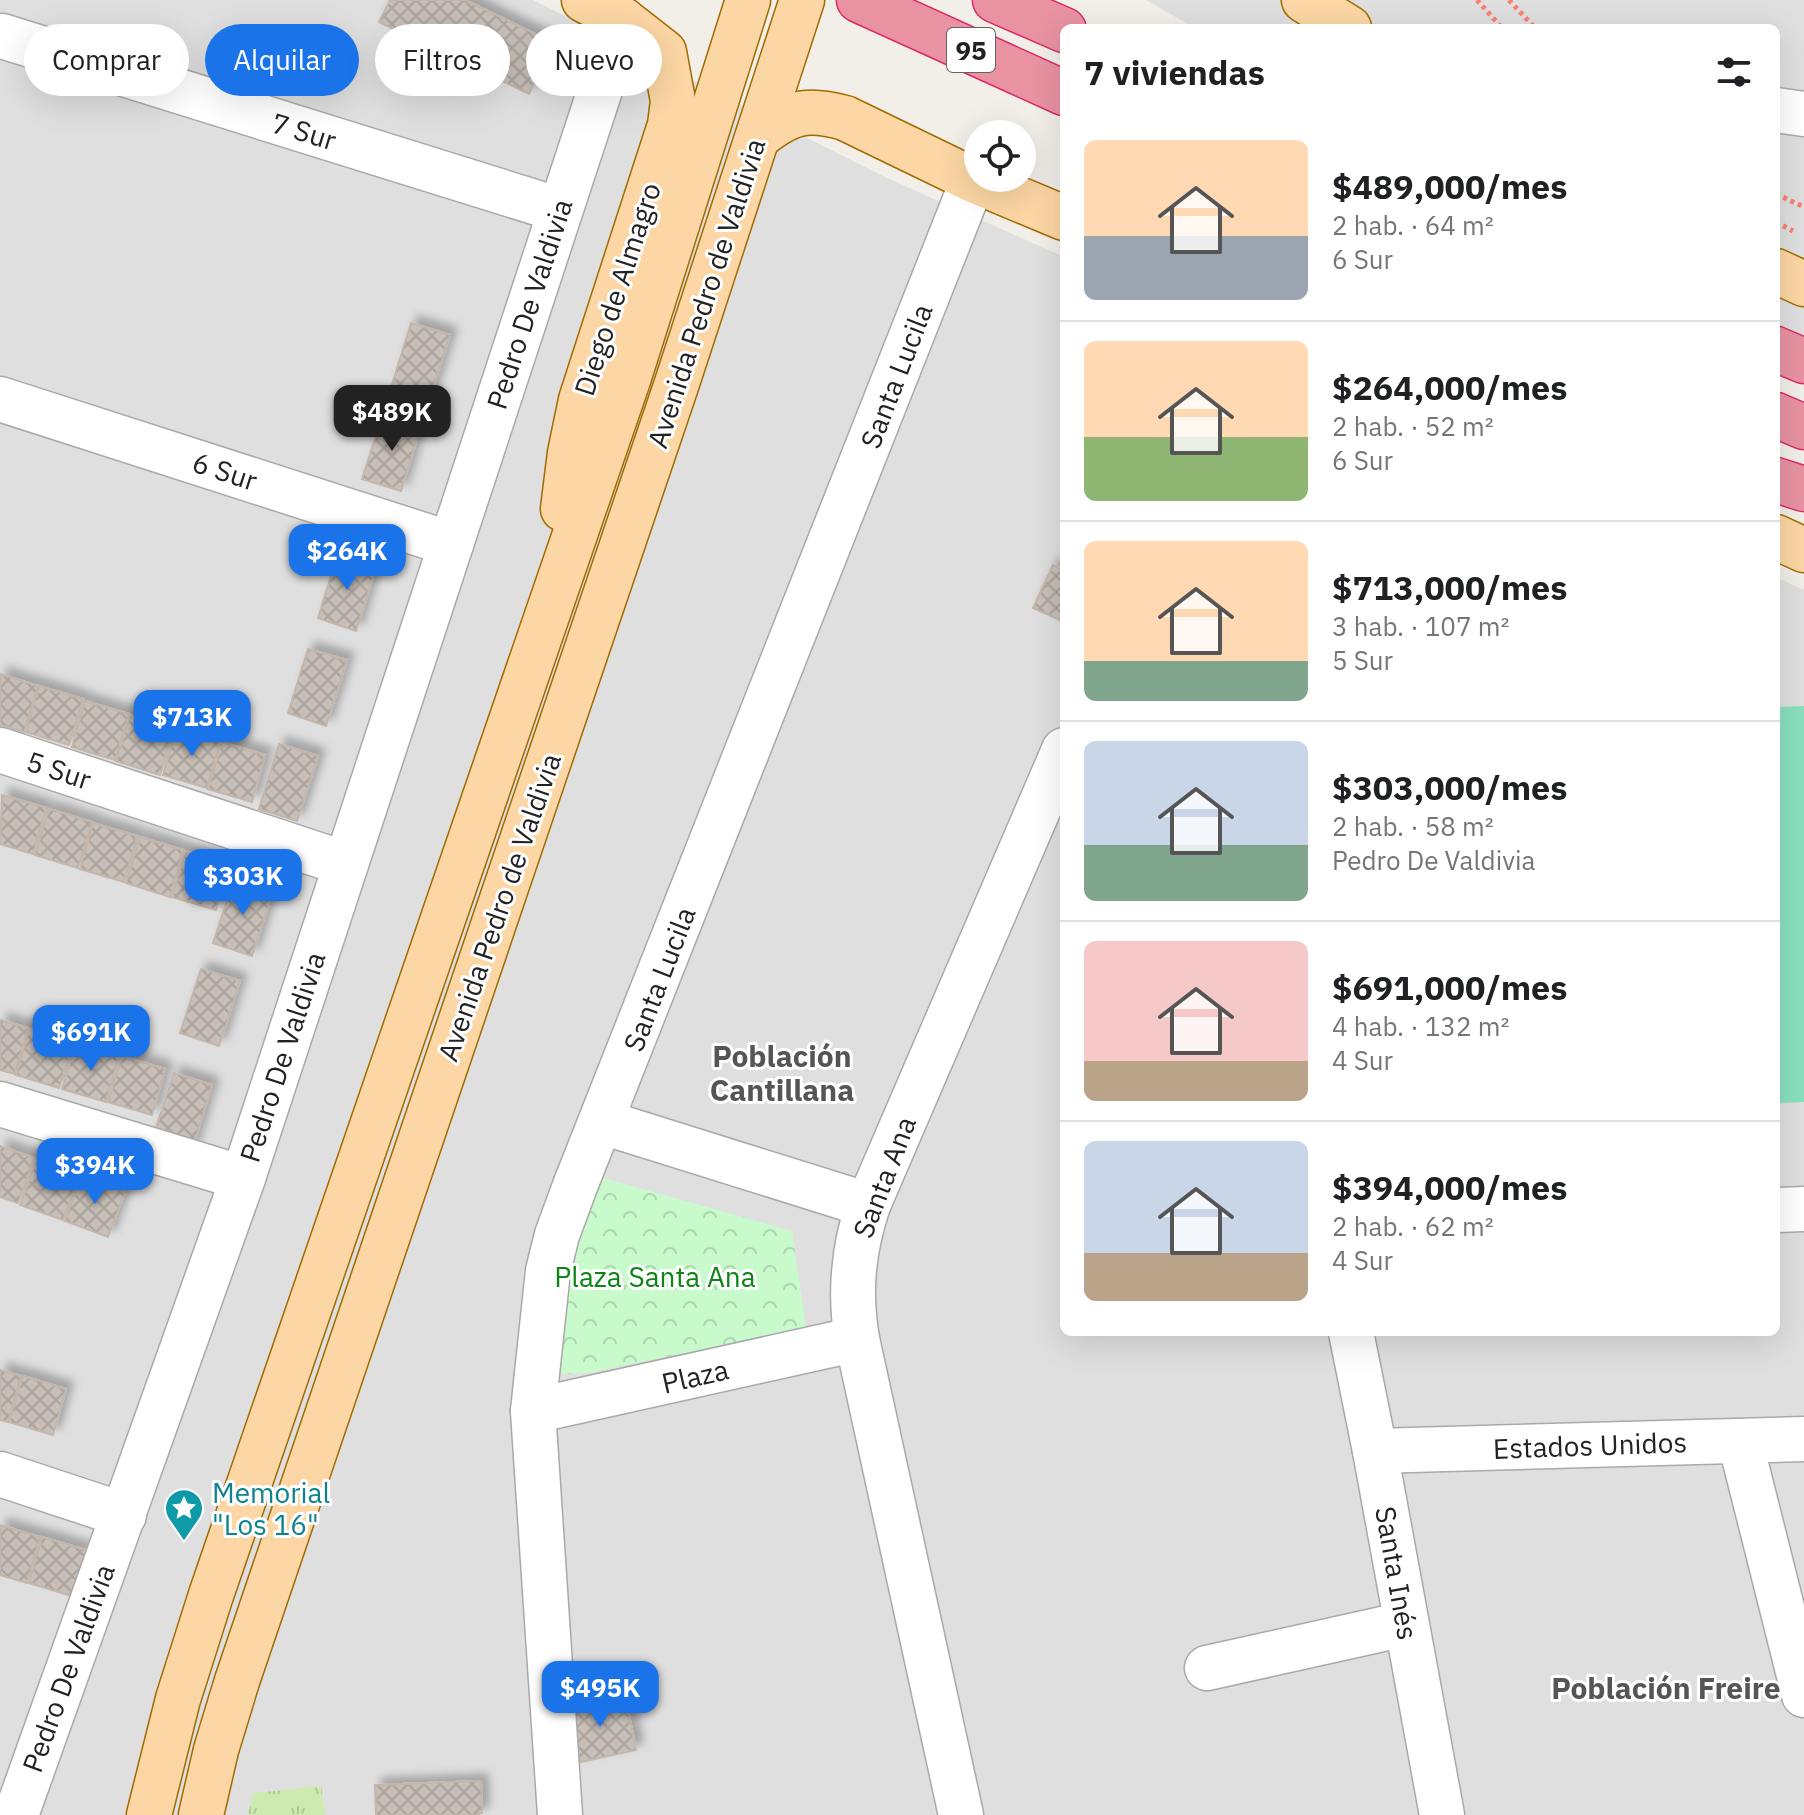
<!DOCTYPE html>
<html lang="es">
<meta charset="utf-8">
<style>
body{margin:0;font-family:"IBM Plex Sans",sans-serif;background:#f2f2f2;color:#202124;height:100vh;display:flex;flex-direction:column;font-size:30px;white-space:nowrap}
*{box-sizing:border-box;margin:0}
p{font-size:26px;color:#757577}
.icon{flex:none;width:44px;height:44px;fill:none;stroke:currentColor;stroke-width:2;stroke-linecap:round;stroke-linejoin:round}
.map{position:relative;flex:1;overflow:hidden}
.side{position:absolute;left:1060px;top:24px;width:720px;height:1312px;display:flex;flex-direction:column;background:#fff;border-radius:12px;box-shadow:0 8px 32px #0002}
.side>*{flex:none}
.top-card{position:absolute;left:24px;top:24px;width:760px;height:72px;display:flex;gap:16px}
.fabs{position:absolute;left:964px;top:120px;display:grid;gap:16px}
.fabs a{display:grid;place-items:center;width:72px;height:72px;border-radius:50%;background:#fff;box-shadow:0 8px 32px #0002;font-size:40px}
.price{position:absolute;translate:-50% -68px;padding:0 18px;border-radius:16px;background:#1a73e8;color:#fff;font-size:26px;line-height:52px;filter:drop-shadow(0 2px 4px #0008)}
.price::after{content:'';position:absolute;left:50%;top:48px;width:24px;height:18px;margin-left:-12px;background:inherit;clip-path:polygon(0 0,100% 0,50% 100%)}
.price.current{background:#222;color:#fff}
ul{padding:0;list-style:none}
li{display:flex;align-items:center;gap:24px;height:200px;padding:0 24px}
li+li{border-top:2px solid #e0e0e0}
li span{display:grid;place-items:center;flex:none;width:224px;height:160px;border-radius:12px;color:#555}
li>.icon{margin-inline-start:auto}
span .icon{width:96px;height:96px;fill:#fffc;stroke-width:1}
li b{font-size:34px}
h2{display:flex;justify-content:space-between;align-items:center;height:96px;padding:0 24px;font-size:34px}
.tag{padding:0 28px;border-radius:36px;background:#fff;box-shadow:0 8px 32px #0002;font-size:28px;line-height:72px}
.tag.current{background:#1a73e8;color:#fff}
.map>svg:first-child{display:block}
.residential{fill:#e0dfdf}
.grass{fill:url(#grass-tufts)}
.park{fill:url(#park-crowns)}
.pitch{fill:#88e0be}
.building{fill:url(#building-cross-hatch);stroke:#c4b6ab;stroke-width:2;filter:url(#shadow)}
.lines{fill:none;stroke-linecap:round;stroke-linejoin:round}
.minor-casing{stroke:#a9a9a9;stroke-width:47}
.major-casing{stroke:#a06b00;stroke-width:47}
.highway-casing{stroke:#dc2a67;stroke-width:47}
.path{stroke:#fa8072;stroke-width:5;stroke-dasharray:4 4;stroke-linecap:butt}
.minor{stroke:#fff;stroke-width:44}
.major{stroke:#fcd6a4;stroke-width:44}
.highway{stroke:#e892a2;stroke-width:44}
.labels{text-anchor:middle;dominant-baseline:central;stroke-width:6;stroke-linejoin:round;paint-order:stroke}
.shield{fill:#fff;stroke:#646464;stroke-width:2}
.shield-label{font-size:26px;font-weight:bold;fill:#222}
.street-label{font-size:28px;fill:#222;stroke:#fff}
.park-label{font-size:28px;fill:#0c8416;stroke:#fff}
.culture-label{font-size:28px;fill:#0d838f;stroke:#fff;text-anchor:start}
.neighbourhood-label{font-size:30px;font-weight:bold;fill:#555;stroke:#fff}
</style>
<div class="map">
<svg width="1804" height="1815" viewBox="0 0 1804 1815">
<defs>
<pattern id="grass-tufts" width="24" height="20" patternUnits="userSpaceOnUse" patternTransform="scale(2)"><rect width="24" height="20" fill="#cdebb0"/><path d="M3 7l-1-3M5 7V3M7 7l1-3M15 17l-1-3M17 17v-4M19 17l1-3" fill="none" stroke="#b0c997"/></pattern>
<pattern id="park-crowns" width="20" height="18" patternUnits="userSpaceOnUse" patternTransform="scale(2)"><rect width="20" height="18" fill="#c8facc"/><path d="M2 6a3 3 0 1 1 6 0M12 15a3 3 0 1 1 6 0" fill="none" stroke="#acd6af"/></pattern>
<pattern id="building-cross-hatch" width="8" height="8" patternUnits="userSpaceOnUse" patternTransform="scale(2)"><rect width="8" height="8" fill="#c7bfb8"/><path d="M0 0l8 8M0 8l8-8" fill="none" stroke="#aba49e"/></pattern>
<filter id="shadow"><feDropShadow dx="7" dy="-7" stdDeviation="4" flood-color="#0004"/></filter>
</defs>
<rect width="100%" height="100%" fill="#f2efe9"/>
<g class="residential">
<polygon points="0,0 533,0 887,178 1064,257 1064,1332 1776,1332 1776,577 1804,590 1804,1815 0,1815"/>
<polygon points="1146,0 1804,0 1804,346 1776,333 1776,28 1195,28"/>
</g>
<polygon class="grass" points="321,1786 325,1815 248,1815 253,1793"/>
<polygon class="park" points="593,1175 792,1231 806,1328 587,1373 561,1374 565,1312 580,1219"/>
<polygon class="pitch" points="1804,706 1804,1102 1776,1103 1776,707"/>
<g class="building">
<polygon points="390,0 465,0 554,43 529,94 379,22"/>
<polygon points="411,323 450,335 429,400 391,388"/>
<polygon points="383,414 421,426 401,491 362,479"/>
<polygon points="338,553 377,565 356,631 318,618"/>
<polygon points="1053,565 1064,570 1064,622 1033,608"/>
<polygon points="308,649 347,660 326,726 288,713"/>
<polygon points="0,674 38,686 24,732 0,725"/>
<polygon points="39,686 83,699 69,745 26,732"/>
<polygon points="85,701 129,714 115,760 72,747"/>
<polygon points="130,715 173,729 160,775 116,761"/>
<polygon points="176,729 220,742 207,788 163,775"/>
<polygon points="222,742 265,755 252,802 208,789"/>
<polygon points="279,744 318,756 297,821 259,809"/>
<polygon points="2,795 46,808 33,854 0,844"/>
<polygon points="49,809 92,822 78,868 35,855"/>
<polygon points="93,823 137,836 124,882 80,869"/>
<polygon points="140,837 183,850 170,897 126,883"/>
<polygon points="185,851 229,864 216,910 172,897"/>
<polygon points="234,879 273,891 252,956 213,943"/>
<polygon points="201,969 240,981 219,1046 180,1033"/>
<polygon points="0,1020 28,1028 15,1074 0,1070"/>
<polygon points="29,1029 73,1042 59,1088 16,1075"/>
<polygon points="76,1043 119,1056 106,1102 62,1089"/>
<polygon points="122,1056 165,1069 152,1115 108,1102"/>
<polygon points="174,1073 212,1085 192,1150 153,1137"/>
<polygon points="0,1146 34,1158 18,1203 0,1197"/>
<polygon points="37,1159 80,1175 63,1220 20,1205"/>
<polygon points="81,1176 125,1192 108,1237 65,1221"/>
<polygon points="0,1370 21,1376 8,1422 0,1420"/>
<polygon points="23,1376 66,1389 53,1435 9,1422"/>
<polygon points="0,1525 40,1537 27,1583 0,1575"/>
<polygon points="42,1537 86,1550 72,1596 29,1583"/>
<polygon points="625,1695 636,1750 576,1763 563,1708"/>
<polygon points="481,1781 482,1813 475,1815 376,1815 375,1785"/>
</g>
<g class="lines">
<defs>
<g id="minor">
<polyline points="2,36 560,210"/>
<polyline points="1776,110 1804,114"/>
<polyline points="0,399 451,544"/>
<polyline points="0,750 346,864"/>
<polyline points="0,1104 243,1178"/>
<polyline points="604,1119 622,1128 868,1205"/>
<polyline points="1776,1210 1804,1209"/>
<polyline points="1351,1332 1375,1451 1442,1815"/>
<polyline points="533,1411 857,1339"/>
<polyline points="1740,1441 1804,1695"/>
<polyline points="1375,1451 1804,1439"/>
<polyline points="0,1474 124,1515"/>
<polyline points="1207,1668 1405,1624"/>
<polyline points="16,1815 243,1178 623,20"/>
<polyline points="560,1815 533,1411 548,1271 557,1235 575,1186 973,180"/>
<path d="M 961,1815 L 857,1339 C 849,1292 853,1250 868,1205 L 1064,750"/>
</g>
<g id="major">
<polyline points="1304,0 1349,28"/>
<path d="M 758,137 C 789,112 806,107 845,118 L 973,180 L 1064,218"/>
<polyline points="1776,271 1804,284"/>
<polyline points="563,509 570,453 581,400 670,125 673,101 664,52 623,20 584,0"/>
<polyline points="1776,537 1804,550"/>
<polyline points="149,1815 178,1699 211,1595 629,377 748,0"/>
<polyline points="201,1815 216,1750 237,1681 676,386 802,0"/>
</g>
<g id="highway">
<polyline points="859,0 1064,93"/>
<polyline points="995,0 1064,30"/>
<polyline points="1776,349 1804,361"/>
<polyline points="1776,415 1804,427"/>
<polyline points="1776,480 1804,489"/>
</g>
</defs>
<use href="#minor" class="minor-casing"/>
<use href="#major" class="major-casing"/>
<use href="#highway" class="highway-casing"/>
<g class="path">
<polyline points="1477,0 1502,28"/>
<polyline points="1509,0 1535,28"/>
<polyline points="1776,194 1804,207"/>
<polyline points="1776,222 1793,231"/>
</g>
<use href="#minor" class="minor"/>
<use href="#major" class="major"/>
<use href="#highway" class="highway"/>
</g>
<defs>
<symbol id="sight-pin" viewBox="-11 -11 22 30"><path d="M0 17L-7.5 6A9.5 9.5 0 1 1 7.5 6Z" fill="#0f9aa8" stroke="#fff"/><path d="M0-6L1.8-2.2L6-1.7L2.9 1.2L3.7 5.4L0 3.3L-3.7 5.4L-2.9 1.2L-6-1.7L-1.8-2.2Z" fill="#fff"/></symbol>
</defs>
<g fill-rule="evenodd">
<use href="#sight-pin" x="162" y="1486" width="44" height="60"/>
</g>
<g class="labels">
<rect class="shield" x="947" y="28" width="48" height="44" rx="6"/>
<g class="shield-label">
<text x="971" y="50">95</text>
</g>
<g class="street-label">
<text transform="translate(304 131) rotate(17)">7 Sur</text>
<text transform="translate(617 289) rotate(-72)">Diego de Almagro</text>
<text transform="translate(706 293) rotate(-72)">Avenida Pedro de Valdivia</text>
<text transform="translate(529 304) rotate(-72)">Pedro De Valdivia</text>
<text transform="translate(896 376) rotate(-69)">Santa Lucila</text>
<text transform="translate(225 471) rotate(18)">6 Sur</text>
<text transform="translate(59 770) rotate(18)">5 Sur</text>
<text transform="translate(499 907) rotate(-71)">Avenida Pedro de Valdivia</text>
<text transform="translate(659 979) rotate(-69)">Santa Lucila</text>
<text transform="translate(282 1057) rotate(-72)">Pedro De Valdivia</text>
<text transform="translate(884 1177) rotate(-69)">Santa Ana</text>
<text transform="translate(695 1376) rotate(-13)">Plaza</text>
<text transform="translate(1590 1445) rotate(-2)">Estados Unidos</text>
<text transform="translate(1397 1573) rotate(80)">Santa Inés</text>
<text transform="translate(68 1668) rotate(-70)">Pedro De Valdivia</text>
</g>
<g class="park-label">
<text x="655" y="1276">Plaza Santa Ana</text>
</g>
<g class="culture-label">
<text x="212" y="1492">Memorial<tspan x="212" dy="32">"Los 16"</tspan></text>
</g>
<g class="neighbourhood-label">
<text x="782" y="1055">Población<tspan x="782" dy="34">Cantillana</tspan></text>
<text x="1666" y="1687">Población Freire</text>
</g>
</g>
</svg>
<div class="fabs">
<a><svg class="icon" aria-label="locate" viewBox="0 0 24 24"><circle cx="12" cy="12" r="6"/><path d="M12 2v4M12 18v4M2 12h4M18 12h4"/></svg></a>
</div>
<b class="price current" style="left:392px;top:453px">$489K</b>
<b class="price" style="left:347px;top:592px">$264K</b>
<b class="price" style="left:192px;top:758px">$713K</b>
<b class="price" style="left:243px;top:917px">$303K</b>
<b class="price" style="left:91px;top:1073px">$691K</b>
<b class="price" style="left:95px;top:1206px">$394K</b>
<b class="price" style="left:600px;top:1729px">$495K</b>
<div class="top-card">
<a class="tag">Comprar</a>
<a class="tag current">Alquilar</a>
<a class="tag">Filtros</a>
<a class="tag">Nuevo</a>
</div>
<section class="side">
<h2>7 viviendas<svg class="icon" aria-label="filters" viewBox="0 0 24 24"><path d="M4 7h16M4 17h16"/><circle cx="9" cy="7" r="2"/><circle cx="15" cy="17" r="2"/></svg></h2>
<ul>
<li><span style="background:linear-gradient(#ffd9b3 60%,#9aa5b1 0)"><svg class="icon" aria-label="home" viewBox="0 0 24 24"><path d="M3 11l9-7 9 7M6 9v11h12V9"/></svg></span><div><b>$489,000/mes</b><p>2 hab. · 64 m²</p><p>6 Sur</p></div></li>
<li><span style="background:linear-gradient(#ffd9b3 60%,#8fb573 0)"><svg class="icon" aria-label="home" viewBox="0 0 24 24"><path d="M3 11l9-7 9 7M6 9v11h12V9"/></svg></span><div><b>$264,000/mes</b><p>2 hab. · 52 m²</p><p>6 Sur</p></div></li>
<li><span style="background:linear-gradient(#ffd9b3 75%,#7fa58c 0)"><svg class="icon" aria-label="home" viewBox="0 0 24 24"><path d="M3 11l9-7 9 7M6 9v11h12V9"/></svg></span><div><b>$713,000/mes</b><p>3 hab. · 107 m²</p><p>5 Sur</p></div></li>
<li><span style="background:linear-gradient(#c9d6e8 65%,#7fa58c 0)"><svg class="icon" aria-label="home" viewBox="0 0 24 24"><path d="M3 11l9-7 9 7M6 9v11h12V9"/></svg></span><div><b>$303,000/mes</b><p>2 hab. · 58 m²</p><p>Pedro De Valdivia</p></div></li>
<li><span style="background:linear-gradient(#f6c9c9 75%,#b9a48a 0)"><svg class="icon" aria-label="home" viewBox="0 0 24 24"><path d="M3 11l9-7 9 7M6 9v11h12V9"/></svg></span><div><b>$691,000/mes</b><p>4 hab. · 132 m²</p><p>4 Sur</p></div></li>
<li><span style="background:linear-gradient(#c9d6e8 70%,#b9a48a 0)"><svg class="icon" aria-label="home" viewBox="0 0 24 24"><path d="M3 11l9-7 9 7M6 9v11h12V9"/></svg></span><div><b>$394,000/mes</b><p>2 hab. · 62 m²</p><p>4 Sur</p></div></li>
</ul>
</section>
</div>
